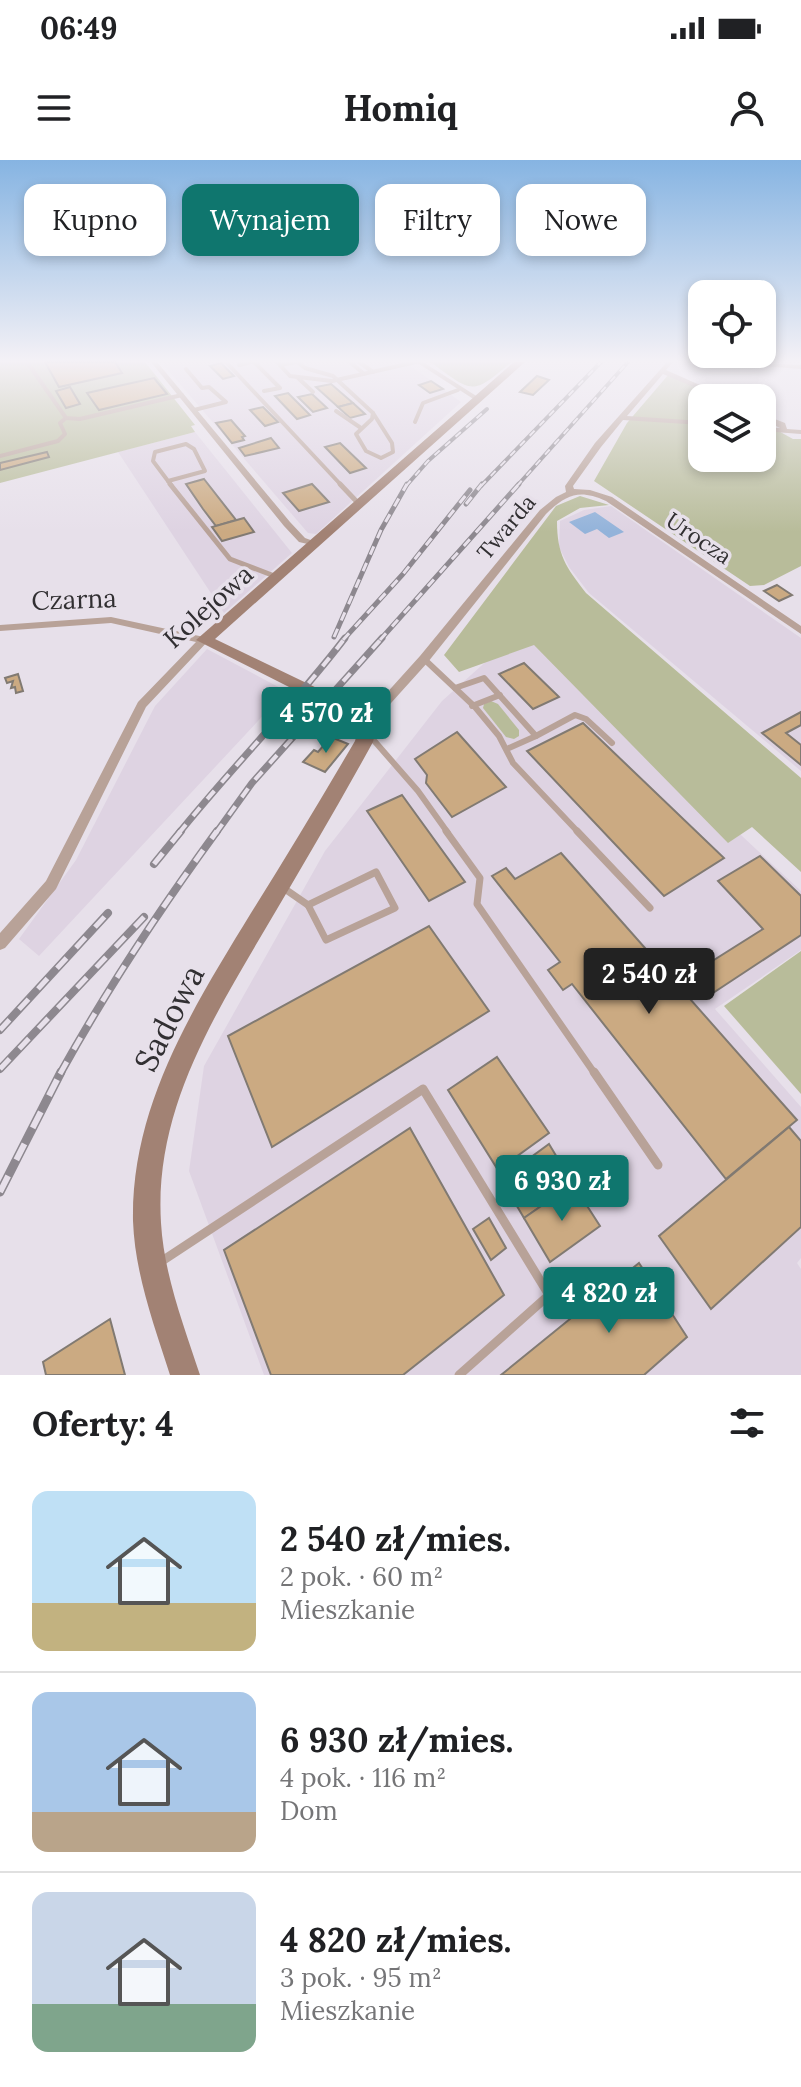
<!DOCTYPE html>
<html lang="pl">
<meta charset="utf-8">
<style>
body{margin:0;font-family:Lora,serif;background:#f2f2f2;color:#202124;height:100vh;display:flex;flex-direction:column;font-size:30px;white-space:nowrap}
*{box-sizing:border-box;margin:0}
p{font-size:26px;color:#757577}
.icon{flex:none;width:44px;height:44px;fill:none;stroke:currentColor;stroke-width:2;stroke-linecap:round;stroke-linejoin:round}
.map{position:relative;height:1215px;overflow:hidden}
.panel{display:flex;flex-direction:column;background:#fff;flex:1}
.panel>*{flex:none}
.guide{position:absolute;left:24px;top:24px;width:754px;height:72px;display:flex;gap:16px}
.buttons{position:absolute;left:688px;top:120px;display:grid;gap:16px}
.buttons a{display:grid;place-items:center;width:88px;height:88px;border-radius:16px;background:#fff;box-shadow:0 4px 12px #0003;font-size:40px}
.price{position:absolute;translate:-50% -68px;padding:0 18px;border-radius:8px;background:#0f766e;color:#fff;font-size:26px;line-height:52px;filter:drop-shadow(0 2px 4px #0008)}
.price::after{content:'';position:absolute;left:50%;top:48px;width:24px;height:18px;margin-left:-12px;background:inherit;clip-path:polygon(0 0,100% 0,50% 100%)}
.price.on{background:#222;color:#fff}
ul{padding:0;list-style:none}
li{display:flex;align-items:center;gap:24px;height:200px;padding:0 32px}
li+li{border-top:2px solid #e0e0e0}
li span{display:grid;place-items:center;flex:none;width:224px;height:160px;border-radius:16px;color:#555}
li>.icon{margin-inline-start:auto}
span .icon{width:96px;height:96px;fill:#fffc;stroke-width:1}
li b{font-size:34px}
h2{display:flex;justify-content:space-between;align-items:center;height:96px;padding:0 32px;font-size:34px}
.tag{padding:0 28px;border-radius:16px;background:#fff;box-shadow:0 4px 12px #0003;font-size:28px;line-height:72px}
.tag.on{background:#0f766e;color:#fff}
.status{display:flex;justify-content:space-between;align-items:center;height:56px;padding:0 40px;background:#fff;direction:ltr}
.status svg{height:22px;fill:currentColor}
header{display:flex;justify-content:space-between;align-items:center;height:104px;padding:0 32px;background:#fff;font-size:36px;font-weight:800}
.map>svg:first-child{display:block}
.built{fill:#ded3e2}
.green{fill:#b8bc9a}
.water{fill:#93b3da}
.building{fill:#cbaa82;stroke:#817a72;stroke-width:2}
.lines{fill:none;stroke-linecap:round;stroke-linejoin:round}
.lane-far4{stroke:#b8a298;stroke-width:4}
.lane-far3{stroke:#b8a298;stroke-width:5}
.lane-far2{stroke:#b8a298;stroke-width:6}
.lane-far1{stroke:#b8a298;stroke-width:7}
.lane{stroke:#b8a298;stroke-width:9}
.street{fill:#b8a298;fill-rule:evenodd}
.secondary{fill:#a28274;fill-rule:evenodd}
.rail-far4-casing{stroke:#8d888f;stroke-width:4}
.rail-far3-casing{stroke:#8d888f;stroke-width:5}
.rail-far2-casing{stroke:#8d888f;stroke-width:7}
.rail-far1-casing{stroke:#8d888f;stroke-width:8}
.rail-casing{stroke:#8d888f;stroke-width:9}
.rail-far4{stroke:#e7e0ea;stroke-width:2;stroke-dasharray:7;stroke-linecap:butt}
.rail-far3{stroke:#e7e0ea;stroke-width:3;stroke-dasharray:9;stroke-linecap:butt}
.rail-far2{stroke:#e7e0ea;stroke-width:4;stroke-dasharray:11;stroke-linecap:butt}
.rail-far1{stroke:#e7e0ea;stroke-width:5;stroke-dasharray:14;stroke-linecap:butt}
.rail{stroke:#e7e0ea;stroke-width:6;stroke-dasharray:18;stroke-linecap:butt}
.labels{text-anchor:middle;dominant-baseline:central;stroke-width:7;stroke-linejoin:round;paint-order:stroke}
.far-street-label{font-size:22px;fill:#312f32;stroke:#e7e0ea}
.street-label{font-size:26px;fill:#312f32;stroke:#e7e0ea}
.near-street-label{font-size:32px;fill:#312f32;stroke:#e7e0ea}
</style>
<div class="status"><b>06:49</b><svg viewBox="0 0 49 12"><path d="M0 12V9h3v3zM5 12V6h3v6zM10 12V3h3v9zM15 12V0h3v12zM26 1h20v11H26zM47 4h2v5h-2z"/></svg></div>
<header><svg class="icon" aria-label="menu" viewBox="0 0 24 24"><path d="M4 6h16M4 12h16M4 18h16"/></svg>Homiq<svg class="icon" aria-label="person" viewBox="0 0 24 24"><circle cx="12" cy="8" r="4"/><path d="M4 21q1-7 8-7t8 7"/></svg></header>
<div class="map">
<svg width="801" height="1215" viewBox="0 0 801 1215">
<rect width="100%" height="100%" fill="#e7e0ea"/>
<g class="built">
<polygon points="161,202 405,202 461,242 316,374 308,373"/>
<polygon points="195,272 292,393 224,453 118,292"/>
<polygon points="611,346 801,478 801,611 589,433 569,407 559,387 560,361 584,350"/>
<polygon points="521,470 801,731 801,790 715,849 801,947 801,1098 797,1103 801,1109 801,1215 264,1215 189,1011 204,906 325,691 442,541"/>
<polygon points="207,489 286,531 39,796 19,779 76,700 155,546"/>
</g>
<g class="green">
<polygon points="0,202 145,202 195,265 191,266 195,272 0,323"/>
<path d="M 430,202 L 511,202 C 470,238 472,231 430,202 Z"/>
<polygon points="669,214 715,238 702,238 702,298 762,298 762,262 793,279 801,279 801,406 764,425 750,426 594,321 627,263"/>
<path d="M 580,336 L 609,345 L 580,348 L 557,361 C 557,395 566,407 586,433 L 801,618 L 801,712 L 752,667 L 728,683 L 534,485 L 459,512 L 444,495 L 556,346 Z"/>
<polygon points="491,541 498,544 519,570 519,576 514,579 506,577 483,548 484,544"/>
<polygon points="801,791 801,934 724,846"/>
</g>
<polygon class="water" points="595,352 624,372 609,378 597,369 585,374 569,362"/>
<g class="building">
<polygon points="45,202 115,202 122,213 59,227"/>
<polygon points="221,203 234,216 223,219 210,206"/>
<polygon points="537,216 549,220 533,235 520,232"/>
<polygon points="154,218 167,234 99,250 87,233"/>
<polygon points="431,221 443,229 430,233 419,225"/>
<polygon points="331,224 353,243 338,247 316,227"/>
<polygon points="70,227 80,244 66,248 56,231"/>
<polygon points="288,233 310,255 297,259 275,236"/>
<polygon points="312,234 327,248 313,252 298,237"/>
<polygon points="353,243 365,254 350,258 338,247"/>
<polygon points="263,247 278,262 265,266 250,250"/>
<polygon points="231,260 245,276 242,277 244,280 232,283 216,263"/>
<polygon points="271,278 279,288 245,296 239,288"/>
<polygon points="340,283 366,308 350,313 325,287"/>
<polygon points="47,292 49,297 0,310 0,303"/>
<polygon points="204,319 236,360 216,366 203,349 186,324"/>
<polygon points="312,324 329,342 299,351 283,333"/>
<polygon points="244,358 254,372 222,381 212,367"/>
<polygon points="777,425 792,435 779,441 764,431"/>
<polygon points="524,503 559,537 533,549 499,514"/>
<polygon points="18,514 23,531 16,533 15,527 11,528 13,521 7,523 5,518"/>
<polygon points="801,552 801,565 786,573 801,585 801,605 762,573"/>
<polygon points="583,563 724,698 664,736 527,591"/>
<polygon points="457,572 506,627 452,657 426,623 427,615 415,599"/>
<polygon points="331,577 348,584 325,612 303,602 314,590 318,592"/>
<polygon points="402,635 465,722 429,741 367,651"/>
<polygon points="561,693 797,960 726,1019 572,824 563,830 548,810 560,802 492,716 506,708 515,719"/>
<polygon points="760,696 801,736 801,775 713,833 695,812 763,769 718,721"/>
<polygon points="429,766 489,851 272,987 228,876"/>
<polygon points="497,897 549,973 498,1010 448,930"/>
<polygon points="789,967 801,981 801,1067 711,1149 659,1076"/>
<polygon points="410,968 504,1135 403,1215 271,1215 224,1090"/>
<polygon points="549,984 573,1024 524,1058 501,1019"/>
<polygon points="573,1024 600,1066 550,1102 524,1058"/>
<polygon points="489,1058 506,1088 491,1100 473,1069"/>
<polygon points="639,1103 687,1177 644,1215 501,1215"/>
<polygon points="110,1159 125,1215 46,1215 43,1202"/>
</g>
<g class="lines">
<g class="lane-far4">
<polyline points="27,202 66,258 80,259 182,235"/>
<polyline points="226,202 342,326"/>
<polyline points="254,202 280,228 264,231"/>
<polyline points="277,202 290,216 332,221 416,202"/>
<polyline points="350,202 364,214"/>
<polyline points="359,202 373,212"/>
<polyline points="239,205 251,202"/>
<polyline points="280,205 297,202 305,208 333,216 373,253"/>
<polyline points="186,209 202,228 209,227 226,242 194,250"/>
<polyline points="297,217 313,232"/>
<polyline points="336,251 361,268"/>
<polygon points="373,253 392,283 393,292 381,298 366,291 356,274 372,259"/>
<polyline points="415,262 423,243 458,230"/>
<polygon points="186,284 194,289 205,311 168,321 153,301 155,292"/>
<polyline points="0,296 58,281 65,274 60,263 66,258"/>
<polyline points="168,321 172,326"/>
</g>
<g class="lane-far3">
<polyline points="170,324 230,399 277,417"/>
<polyline points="340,324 359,344"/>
</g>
<g class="lane-far2">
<polyline points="424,499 475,547 499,576 513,603 579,673"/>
<polyline points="455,528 484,518 536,576 509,588"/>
<polyline points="472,546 500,535"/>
<polyline points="370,576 418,631 448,673"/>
<polyline points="536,576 575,555 586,559 612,583"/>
</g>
<g class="lane-far1">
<polyline points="446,671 480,718 477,744 595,914"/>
<polyline points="577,671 650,748"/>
<polygon points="376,712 395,748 326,780 308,745"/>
<polyline points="282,727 308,745"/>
</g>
<g class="lane">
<polyline points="594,912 658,1005"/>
<polyline points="162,1101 423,929 549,1135 459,1215"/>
</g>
<g class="street">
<polygon points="151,202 157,202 290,362 305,378 316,382 316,386 299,382 284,366"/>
<polygon points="416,202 423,202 481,239 475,240"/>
<path d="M 667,202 L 673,202 L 666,210 L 729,238 L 719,238 L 663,214 L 627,256 L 702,261 L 702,265 L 623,260 L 601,287 L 573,326 L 574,329 L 590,330 L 612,337 L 801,466 L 801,474 L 606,341 C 579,329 567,334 546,354 L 428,502 L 373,563 L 365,563 L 363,560 L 365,557 L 420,496 L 540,350 L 556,337 L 566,332 L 565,326 L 595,283 Z"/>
<polygon points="733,202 801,205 801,209 736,204"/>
<polygon points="762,254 785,263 787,269 801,270 801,274 762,271 762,267 780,268 762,259"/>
<polygon points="111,457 204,477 209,480 146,547 56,729 5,788 0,790 0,773 46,721 138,542 196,482 111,463 0,471 0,465"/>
</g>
<path class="secondary" d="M 514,202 L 525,202 L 215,479 L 375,556 L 378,560 L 373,582 C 339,644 303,705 267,766 C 213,858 154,951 161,1063 C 164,1115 184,1166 200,1215 L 170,1215 C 154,1165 135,1114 133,1061 C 131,946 193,848 251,753 C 287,696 321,639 355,581 L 360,563 L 196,480 Z"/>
<defs>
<g id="rail-far4">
<polyline points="406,326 428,301 487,249"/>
<polyline points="481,326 601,202"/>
<polyline points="517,326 628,202"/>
</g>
<g id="rail-far3">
<polyline points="466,344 482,324"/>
<polyline points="334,477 381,370 407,324"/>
<polyline points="343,480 403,414 470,330"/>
<polyline points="380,480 519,324"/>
</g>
<g id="rail-far2">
<path d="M 179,673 C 233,606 293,546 345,478"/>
<polyline points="216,673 252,623 382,478"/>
</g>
<g id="rail-far1">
<polyline points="154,704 181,671"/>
<polyline points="0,870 108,753"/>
<polyline points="0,909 144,757"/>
<path d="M 60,914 C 107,829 160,749 217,671"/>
</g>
<polyline id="rail" points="0,1032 61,912"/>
</defs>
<use href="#rail-far4" class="rail-far4-casing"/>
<use href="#rail-far3" class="rail-far3-casing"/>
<use href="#rail-far2" class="rail-far2-casing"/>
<use href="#rail-far1" class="rail-far1-casing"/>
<use href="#rail" class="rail-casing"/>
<use href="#rail-far4" class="rail-far4"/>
<use href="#rail-far3" class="rail-far3"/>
<use href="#rail-far2" class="rail-far2"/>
<use href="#rail-far1" class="rail-far1"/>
<use href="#rail" class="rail"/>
</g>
<linearGradient id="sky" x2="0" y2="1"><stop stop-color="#86b4e2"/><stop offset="0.54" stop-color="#f4f1f6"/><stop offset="1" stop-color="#f4f1f6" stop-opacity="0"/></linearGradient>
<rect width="801" height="372" fill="url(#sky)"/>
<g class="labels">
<g class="far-street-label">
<text transform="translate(506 367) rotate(-50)">Twarda</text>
<text transform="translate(699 378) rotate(34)">Urocza</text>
</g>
<g class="street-label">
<text transform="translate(74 439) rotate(-2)">Czarna</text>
<text transform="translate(208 446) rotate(-42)">Kolejowa</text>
</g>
<g class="near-street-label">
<text transform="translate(169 858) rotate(-63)">Sadowa</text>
</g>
</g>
</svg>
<div class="buttons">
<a><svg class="icon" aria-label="locate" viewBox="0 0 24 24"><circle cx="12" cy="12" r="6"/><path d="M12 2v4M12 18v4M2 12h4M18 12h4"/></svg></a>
<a><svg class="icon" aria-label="layers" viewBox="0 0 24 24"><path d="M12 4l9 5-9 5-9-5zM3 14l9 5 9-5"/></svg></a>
</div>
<b class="price" style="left:326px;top:595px">4 570 zł</b>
<b class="price on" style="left:649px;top:856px">2 540 zł</b>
<b class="price" style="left:562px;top:1063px">6 930 zł</b>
<b class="price" style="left:609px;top:1175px">4 820 zł</b>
<div class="guide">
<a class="tag">Kupno</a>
<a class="tag on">Wynajem</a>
<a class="tag">Filtry</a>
<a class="tag">Nowe</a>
</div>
</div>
<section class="panel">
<h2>Oferty: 4<svg class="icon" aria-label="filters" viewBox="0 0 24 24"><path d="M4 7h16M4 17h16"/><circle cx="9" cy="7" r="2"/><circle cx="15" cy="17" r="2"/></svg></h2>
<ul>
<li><span style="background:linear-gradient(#bfe0f5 70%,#c2b280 0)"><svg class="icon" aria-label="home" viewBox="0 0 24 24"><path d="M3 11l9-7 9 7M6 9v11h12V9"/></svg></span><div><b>2 540 zł/mies.</b><p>2 pok. · 60 m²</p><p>Mieszkanie</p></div></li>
<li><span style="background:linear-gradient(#a9c7e8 75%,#b9a48a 0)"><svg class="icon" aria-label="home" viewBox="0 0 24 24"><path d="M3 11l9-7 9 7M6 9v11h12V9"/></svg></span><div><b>6 930 zł/mies.</b><p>4 pok. · 116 m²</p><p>Dom</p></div></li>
<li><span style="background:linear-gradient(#c9d6e8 70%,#7fa58c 0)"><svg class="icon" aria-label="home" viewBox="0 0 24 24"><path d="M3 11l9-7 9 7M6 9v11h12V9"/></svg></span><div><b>4 820 zł/mies.</b><p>3 pok. · 95 m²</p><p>Mieszkanie</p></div></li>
</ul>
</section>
